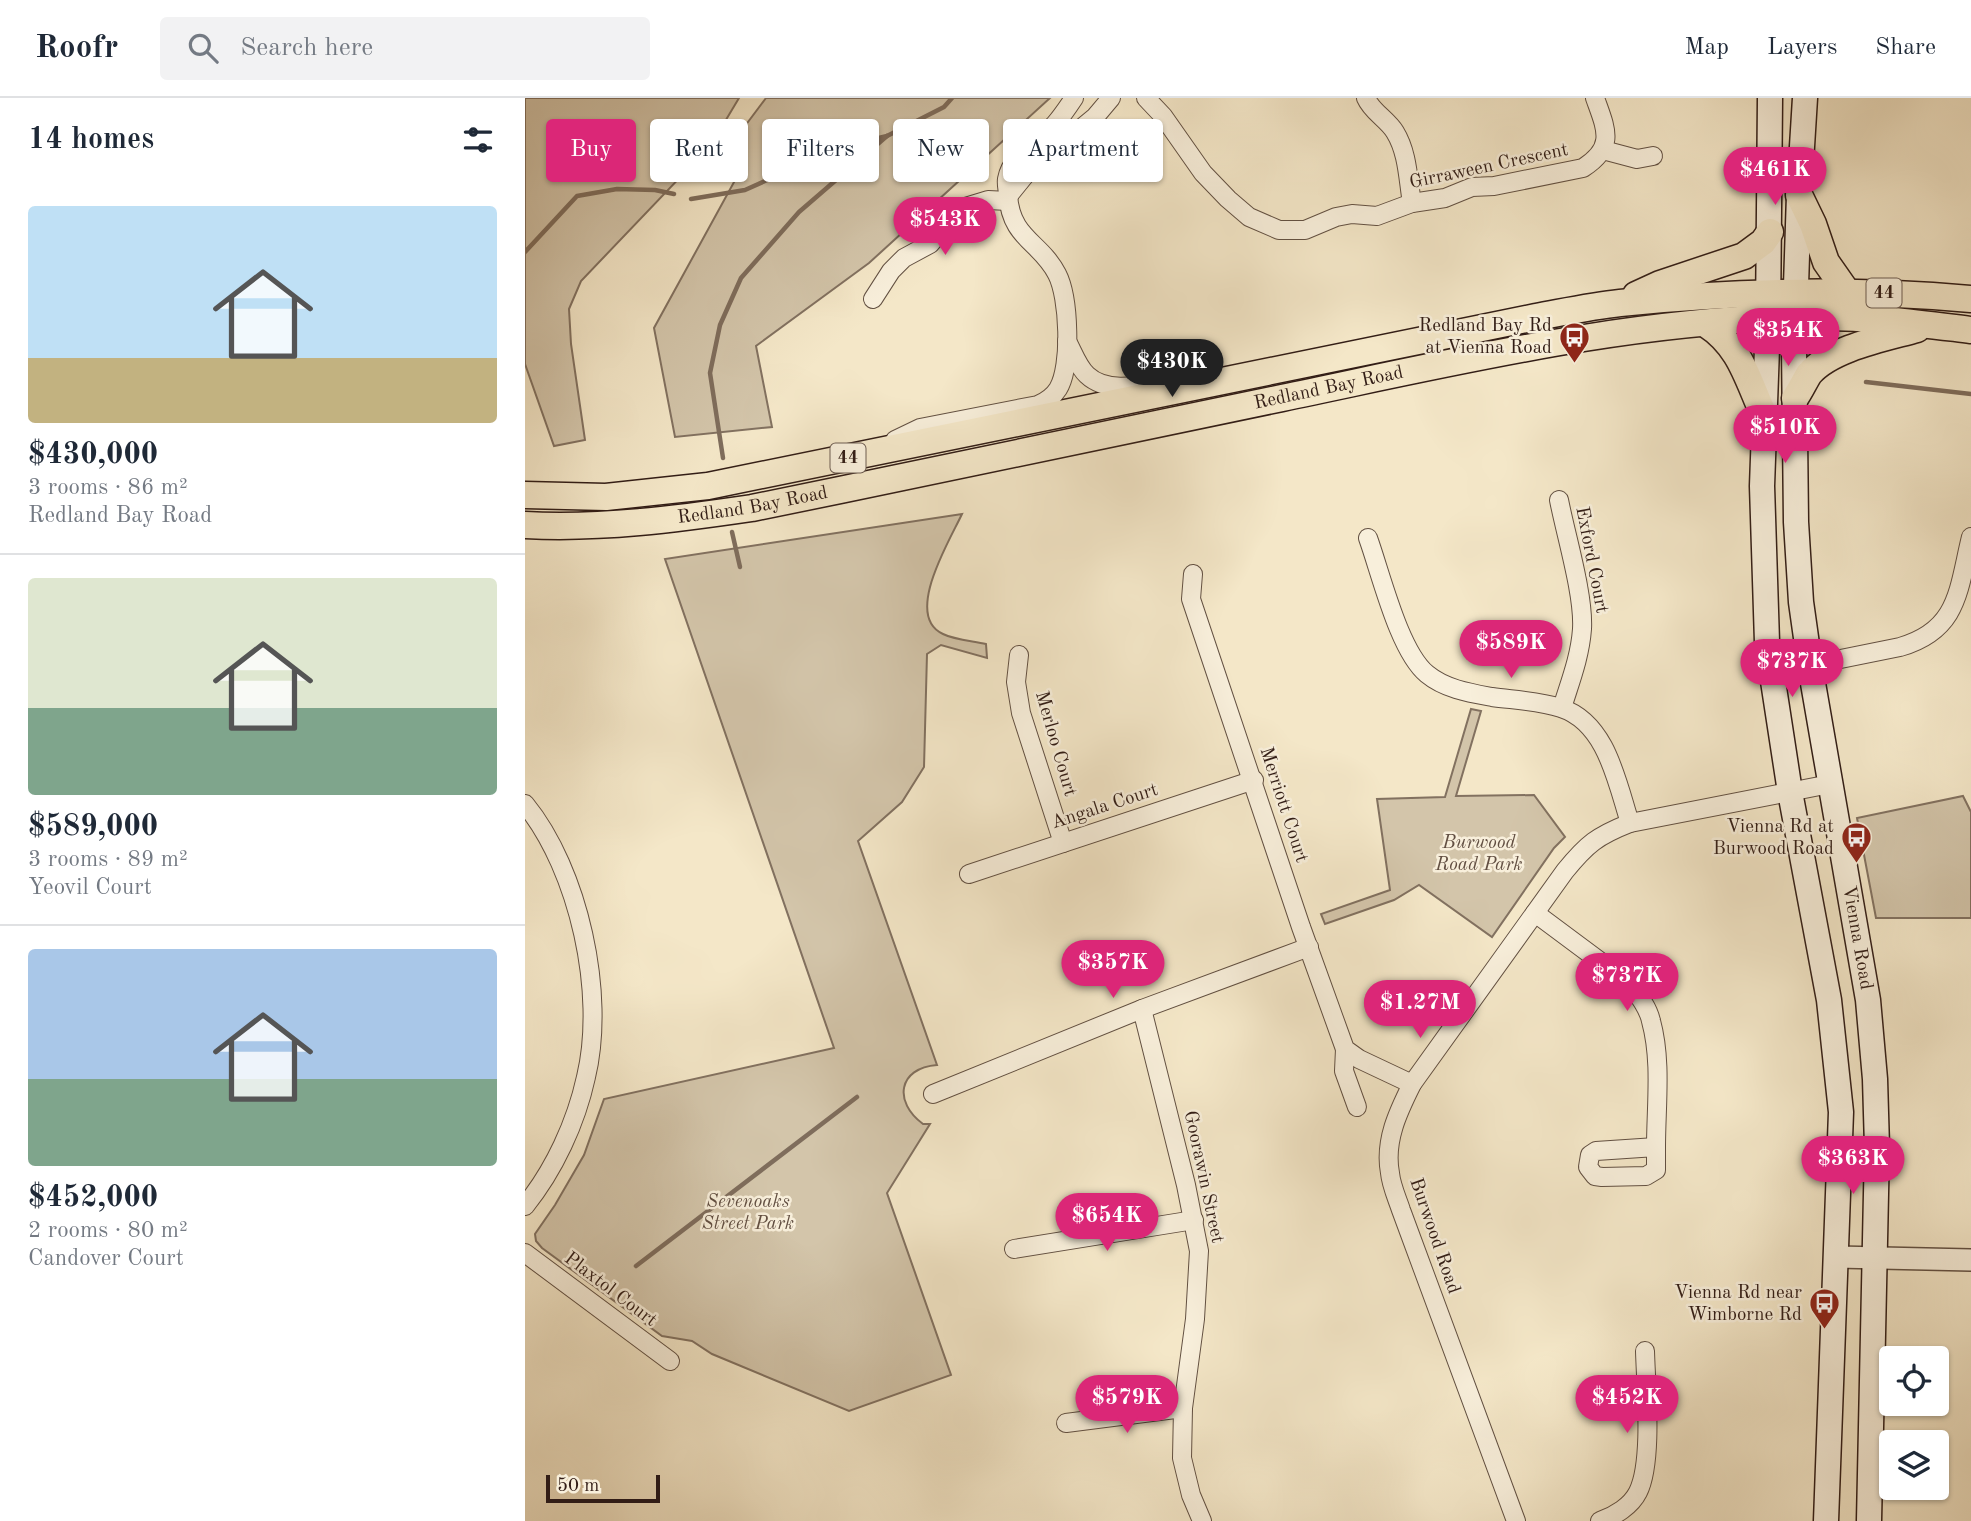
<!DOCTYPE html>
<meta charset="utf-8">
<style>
body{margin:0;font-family:"Old Standard TT",serif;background:#f2f2f3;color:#1f2937;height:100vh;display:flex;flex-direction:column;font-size:26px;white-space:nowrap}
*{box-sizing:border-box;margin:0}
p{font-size:23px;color:#747a83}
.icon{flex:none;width:38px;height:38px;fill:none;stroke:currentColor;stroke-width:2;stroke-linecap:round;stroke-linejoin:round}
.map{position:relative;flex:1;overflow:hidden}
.sheet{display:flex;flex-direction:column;background:#fff;width:525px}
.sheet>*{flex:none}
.hud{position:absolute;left:21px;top:21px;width:665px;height:63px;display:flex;gap:14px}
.fabs{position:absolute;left:1354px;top:1248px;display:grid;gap:14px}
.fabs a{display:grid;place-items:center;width:70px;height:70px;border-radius:7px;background:#fff;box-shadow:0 2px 5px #0004;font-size:35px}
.scale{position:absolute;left:21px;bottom:18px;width:114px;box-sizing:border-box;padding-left:7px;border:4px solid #321d16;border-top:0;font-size:19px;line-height:24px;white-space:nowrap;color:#321d16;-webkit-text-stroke:5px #f8efdb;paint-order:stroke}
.price{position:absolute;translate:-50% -60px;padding:0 16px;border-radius:24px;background:#db2777;color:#fff;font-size:23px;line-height:46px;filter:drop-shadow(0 2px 4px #0008)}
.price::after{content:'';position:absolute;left:50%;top:42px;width:21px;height:16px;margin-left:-10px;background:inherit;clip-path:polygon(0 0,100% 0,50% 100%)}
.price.on{background:#222;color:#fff}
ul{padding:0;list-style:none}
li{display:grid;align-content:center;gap:14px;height:371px;padding:0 28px}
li+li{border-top:2px solid #e0e1e3}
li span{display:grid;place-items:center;height:217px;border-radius:7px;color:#555}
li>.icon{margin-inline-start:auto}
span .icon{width:126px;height:126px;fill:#fffc;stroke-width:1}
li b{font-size:30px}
h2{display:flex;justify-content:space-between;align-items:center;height:84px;padding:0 28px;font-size:30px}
.chip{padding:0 24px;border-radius:7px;background:#fff;box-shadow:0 2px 5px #0004;font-size:24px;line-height:63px}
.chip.on{background:#db2777;color:#fff}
header{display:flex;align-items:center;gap:42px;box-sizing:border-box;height:98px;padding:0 35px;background:#fff;border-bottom:2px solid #e0e1e3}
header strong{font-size:33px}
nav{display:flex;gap:38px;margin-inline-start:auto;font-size:24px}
.search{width:490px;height:63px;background:#f2f2f3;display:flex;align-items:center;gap:18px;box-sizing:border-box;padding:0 24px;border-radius:7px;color:#747a83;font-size:26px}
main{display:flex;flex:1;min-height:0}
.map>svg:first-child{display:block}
.green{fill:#d3c5aa;stroke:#827160;stroke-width:2}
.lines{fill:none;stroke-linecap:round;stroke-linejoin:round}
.stream{stroke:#7f6d5c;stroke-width:4.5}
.minor-casing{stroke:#625042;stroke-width:20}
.tertiary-casing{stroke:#625042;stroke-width:24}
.secondary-casing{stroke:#321d16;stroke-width:27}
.primary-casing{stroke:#321d16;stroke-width:29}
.minor{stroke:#f8efdb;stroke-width:18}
.tertiary{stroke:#f8efdb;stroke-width:21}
.secondary{stroke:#f8efdb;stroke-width:24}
.primary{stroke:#f4e7c8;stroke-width:26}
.labels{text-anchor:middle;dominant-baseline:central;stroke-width:5;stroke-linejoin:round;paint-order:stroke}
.shield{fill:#f8efdb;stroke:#6d5c51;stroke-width:2}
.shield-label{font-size:18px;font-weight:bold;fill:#321d16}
.street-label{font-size:19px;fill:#321d16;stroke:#f8efdb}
.poi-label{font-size:19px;fill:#321d16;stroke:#f8efdb;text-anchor:end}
.park-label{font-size:19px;font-style:italic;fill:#624f42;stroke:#f8efdb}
</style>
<header>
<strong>Roofr</strong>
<div class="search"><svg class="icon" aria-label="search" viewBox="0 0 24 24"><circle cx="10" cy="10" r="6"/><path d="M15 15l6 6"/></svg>Search here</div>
<nav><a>Map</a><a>Layers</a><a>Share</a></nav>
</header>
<main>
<section class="sheet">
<h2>14 homes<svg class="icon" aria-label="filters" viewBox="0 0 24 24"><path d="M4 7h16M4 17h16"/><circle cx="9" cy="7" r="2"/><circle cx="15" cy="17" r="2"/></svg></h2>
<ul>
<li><span style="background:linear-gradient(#bfe0f5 70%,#c2b280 0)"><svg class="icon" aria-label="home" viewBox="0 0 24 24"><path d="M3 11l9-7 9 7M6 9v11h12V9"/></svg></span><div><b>$430,000</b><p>3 rooms · 86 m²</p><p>Redland Bay Road</p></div></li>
<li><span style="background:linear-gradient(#dfe7d0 60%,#7fa58c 0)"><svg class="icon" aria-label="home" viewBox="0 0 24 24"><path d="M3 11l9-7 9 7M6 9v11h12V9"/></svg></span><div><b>$589,000</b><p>3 rooms · 89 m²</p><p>Yeovil Court</p></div></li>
<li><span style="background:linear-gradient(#a9c7e8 60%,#7fa58c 0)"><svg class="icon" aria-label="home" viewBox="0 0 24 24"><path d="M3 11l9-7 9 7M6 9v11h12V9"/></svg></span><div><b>$452,000</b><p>2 rooms · 80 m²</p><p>Candover Court</p></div></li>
</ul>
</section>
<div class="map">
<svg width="1446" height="1423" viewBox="0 0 1446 1423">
<rect width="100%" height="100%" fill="#f4e7c8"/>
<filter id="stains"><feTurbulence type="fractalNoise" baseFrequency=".00286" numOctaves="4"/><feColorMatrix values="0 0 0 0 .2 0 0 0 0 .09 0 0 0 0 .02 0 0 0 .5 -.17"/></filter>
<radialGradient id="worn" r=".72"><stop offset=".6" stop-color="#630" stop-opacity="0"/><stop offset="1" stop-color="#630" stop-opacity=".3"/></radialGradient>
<g class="green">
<polygon points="0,0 214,0 186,47 56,183 44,211 46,246 60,342 29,348 0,266"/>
<polygon points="241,0 525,0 344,165 231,248 247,329 150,339 129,230 214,75 196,60"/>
<path d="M 437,416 C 425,442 378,518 418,536 C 430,542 448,543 461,546 L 462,560 L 416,547 L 402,556 L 399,669 L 377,704 L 333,743 L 412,967 C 373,970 368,1004 398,1026 L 405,1026 L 362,1095 L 426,1277 L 324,1313 L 187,1256 L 167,1243 L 137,1238 L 17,1150 L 11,1143 L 10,1136 L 30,1107 L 59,1057 L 79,1001 L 309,950 L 140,461 Z"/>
<polygon points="946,611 956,613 931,698 1009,697 1040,739 1029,750 967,839 894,787 869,802 800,826 796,816 865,792 852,701 920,699"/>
<polygon points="1438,698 1446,714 1446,820 1351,820 1332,720"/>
</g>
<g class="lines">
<g class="stream">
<polyline points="166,101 220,92 313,50 362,38 419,9 427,0"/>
<polyline points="0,154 52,98 92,91 130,92 149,96"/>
<polyline points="1341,284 1446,296"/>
<polyline points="198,360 185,275 195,227 216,180 274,114 362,38"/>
<polyline points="207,434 215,469"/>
<polyline points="111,1168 332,999"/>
</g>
<defs>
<g id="minor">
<path d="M 621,0 L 638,18 L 678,75 L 703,101 L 724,119 L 754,132 L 780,132 L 811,119 L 827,116 L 852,118 L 887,105 L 920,100 L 947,89 L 969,88 L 1058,70 C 1091,49 1081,31 1070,0"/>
<path d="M 841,0 C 847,14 862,21 870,34 C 883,55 883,82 887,105"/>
<polyline points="1078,52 1112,61 1128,58"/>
<polyline points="484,97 501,76 570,19 586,0"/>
<polyline points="348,201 366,173 379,160 405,146 429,117 440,109 463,102 483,103"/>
<path d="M 542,243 C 548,254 553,269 562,277 C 580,294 609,289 631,284"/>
<path d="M 370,342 L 395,330 L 513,307 C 522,303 528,299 533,291 C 547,268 544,199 532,176 C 515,143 486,141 483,97 C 483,92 481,86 482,81 C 486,57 515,42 530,26 C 537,18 543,9 549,0"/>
<path d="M 1034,402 C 1041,438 1059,497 1057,531 C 1055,559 1045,584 1037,610"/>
<path d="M 843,440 C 856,476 874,553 902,576 C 920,591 945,595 967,599 C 989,602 1015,603 1036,610 C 1082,625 1092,685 1105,725"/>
<polyline points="668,476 666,501 776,829 820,951 834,961 887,986"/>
<polyline points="494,557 491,584 496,615 538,745"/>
<path d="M 1246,575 L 1375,549 C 1434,532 1433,492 1446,439"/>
<path d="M 0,706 C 54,772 81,896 61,979 C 51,1025 29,1072 0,1108"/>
<polyline points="444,776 729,682"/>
<path d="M 1010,815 L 1104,885 C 1113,897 1123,909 1126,923 C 1137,963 1131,1008 1131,1049"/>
<polyline points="617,911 661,1087 674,1153 670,1221 658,1310 657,1360 666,1397 677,1423"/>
<polyline points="820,951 819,973 832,1009"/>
<polyline points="408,996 617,911 784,849"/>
<polygon points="1131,1049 1131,1072 1121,1078 1077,1079 1070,1078 1063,1069 1065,1057 1071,1053"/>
<polyline points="489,1151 669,1122"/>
<polyline points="0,1155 145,1263"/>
<polyline points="541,1325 658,1310"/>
<path d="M 991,1423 L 876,1112 C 872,1100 866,1087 865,1075 C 859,1043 873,1014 887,986 L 1040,773 C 1062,746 1072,738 1105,725 L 1305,686"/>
<path d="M 1075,1423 C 1090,1418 1106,1408 1113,1394 C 1128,1364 1121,1289 1120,1253"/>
</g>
<polyline id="tertiary" points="1312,1159 1446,1162"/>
<g id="secondary">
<polyline points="1245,0 1243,222 1237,388 1242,544 1265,694 1304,902 1316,1014 1301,1423"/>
<path id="s1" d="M 1280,0 L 1274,97 L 1269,248 L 1271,424 L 1276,504 L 1285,568 L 1343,902 L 1350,981 L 1352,1049 L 1344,1423"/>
</g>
<g id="primary">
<polyline points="1274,97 1288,126 1301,164 1322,194"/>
<polyline points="1111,197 1135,186 1219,158 1238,144 1245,134"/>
<path d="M 1181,226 C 1215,248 1222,280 1238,315"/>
<path d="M 1270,300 C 1275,293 1279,284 1284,276 C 1306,250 1360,240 1392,231"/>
<path d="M 0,397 L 81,399 L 183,388 L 1011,219 C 1039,214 1067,208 1095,205 C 1212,193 1329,191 1446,201"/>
<path id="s2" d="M 0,427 C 76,431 152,421 227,410 C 404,374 581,337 757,300 C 935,263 1114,219 1297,219 C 1347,219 1397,226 1446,232"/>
</g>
</defs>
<use href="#minor" class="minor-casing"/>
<use href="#tertiary" class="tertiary-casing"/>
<use href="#secondary" class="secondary-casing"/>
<use href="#primary" class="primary-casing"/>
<use href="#minor" class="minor"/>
<use href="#tertiary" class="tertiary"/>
<use href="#secondary" class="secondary"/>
<use href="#primary" class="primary"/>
</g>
<defs>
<symbol id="bus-pin" viewBox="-11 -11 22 30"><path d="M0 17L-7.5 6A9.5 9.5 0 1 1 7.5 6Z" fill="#8f2418" stroke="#f8efdb"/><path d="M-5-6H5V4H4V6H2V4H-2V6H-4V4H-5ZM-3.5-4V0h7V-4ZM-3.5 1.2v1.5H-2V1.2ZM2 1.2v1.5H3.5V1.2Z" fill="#fff"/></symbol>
</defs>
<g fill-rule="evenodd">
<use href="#bus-pin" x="1032" y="222" width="35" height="47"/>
<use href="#bus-pin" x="1314" y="722" width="35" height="47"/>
<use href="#bus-pin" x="1282" y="1188" width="35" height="47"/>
</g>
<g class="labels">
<g class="shield">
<rect x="1341.5" y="180.5" width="35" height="29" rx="5"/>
<rect x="305.5" y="345.5" width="35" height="29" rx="5"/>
</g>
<g class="shield-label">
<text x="1359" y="195">44</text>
<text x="323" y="360">44</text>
</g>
<g class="street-label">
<text transform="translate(964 69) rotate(-12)">Girraween Crescent</text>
<text stroke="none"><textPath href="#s2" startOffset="817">Redland Bay Road</textPath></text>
<text stroke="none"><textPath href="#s2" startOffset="229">Redland Bay Road</textPath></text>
<text transform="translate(1066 462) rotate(79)">Exford Court</text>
<text transform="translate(530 646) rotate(74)">Merloo Court</text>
<text transform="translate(758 707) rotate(72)">Merriott Court</text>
<text transform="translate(580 709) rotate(-18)">Angala Court</text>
<text stroke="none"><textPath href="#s1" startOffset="845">Vienna Road</textPath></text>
<text transform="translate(678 1079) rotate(78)">Goorawin Street</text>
<text transform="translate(909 1138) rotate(71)">Burwood Road</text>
<text transform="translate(85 1192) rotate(37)">Plaxtol Court</text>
</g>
<g class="poi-label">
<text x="1027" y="228">Redland Bay Rd<tspan x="1027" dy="22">at Vienna Road</tspan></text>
<text x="1309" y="729">Vienna Rd at<tspan x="1309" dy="22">Burwood Road</tspan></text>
<text x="1277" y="1195">Vienna Rd near<tspan x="1277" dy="22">Wimborne Rd</tspan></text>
</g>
<g class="park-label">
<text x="954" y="745">Burwood<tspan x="954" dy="22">Road Park</tspan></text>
<text x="223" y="1104">Sevenoaks<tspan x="223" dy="22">Street Park</tspan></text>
</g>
</g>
<rect width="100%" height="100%" filter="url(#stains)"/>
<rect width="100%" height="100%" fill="url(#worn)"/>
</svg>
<div class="fabs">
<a><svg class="icon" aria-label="locate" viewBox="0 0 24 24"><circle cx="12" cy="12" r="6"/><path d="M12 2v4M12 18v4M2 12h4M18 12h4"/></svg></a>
<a><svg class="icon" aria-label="layers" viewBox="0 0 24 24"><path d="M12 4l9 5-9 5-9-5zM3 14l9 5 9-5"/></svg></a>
</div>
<div class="scale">50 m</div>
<b class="price" style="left:1250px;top:109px">$461K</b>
<b class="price" style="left:420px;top:159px">$543K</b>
<b class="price" style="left:1263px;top:270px">$354K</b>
<b class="price on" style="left:647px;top:301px">$430K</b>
<b class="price" style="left:1260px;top:367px">$510K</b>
<b class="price" style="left:986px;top:582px">$589K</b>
<b class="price" style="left:1267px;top:601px">$737K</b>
<b class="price" style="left:588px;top:902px">$357K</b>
<b class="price" style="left:1102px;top:915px">$737K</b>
<b class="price" style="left:895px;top:942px">$1.27M</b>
<b class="price" style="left:1328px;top:1098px">$363K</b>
<b class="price" style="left:582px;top:1155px">$654K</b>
<b class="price" style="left:602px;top:1337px">$579K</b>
<b class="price" style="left:1102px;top:1337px">$452K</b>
<div class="hud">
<a class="chip on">Buy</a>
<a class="chip">Rent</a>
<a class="chip">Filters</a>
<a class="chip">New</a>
<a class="chip">Apartment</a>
</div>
</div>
</main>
